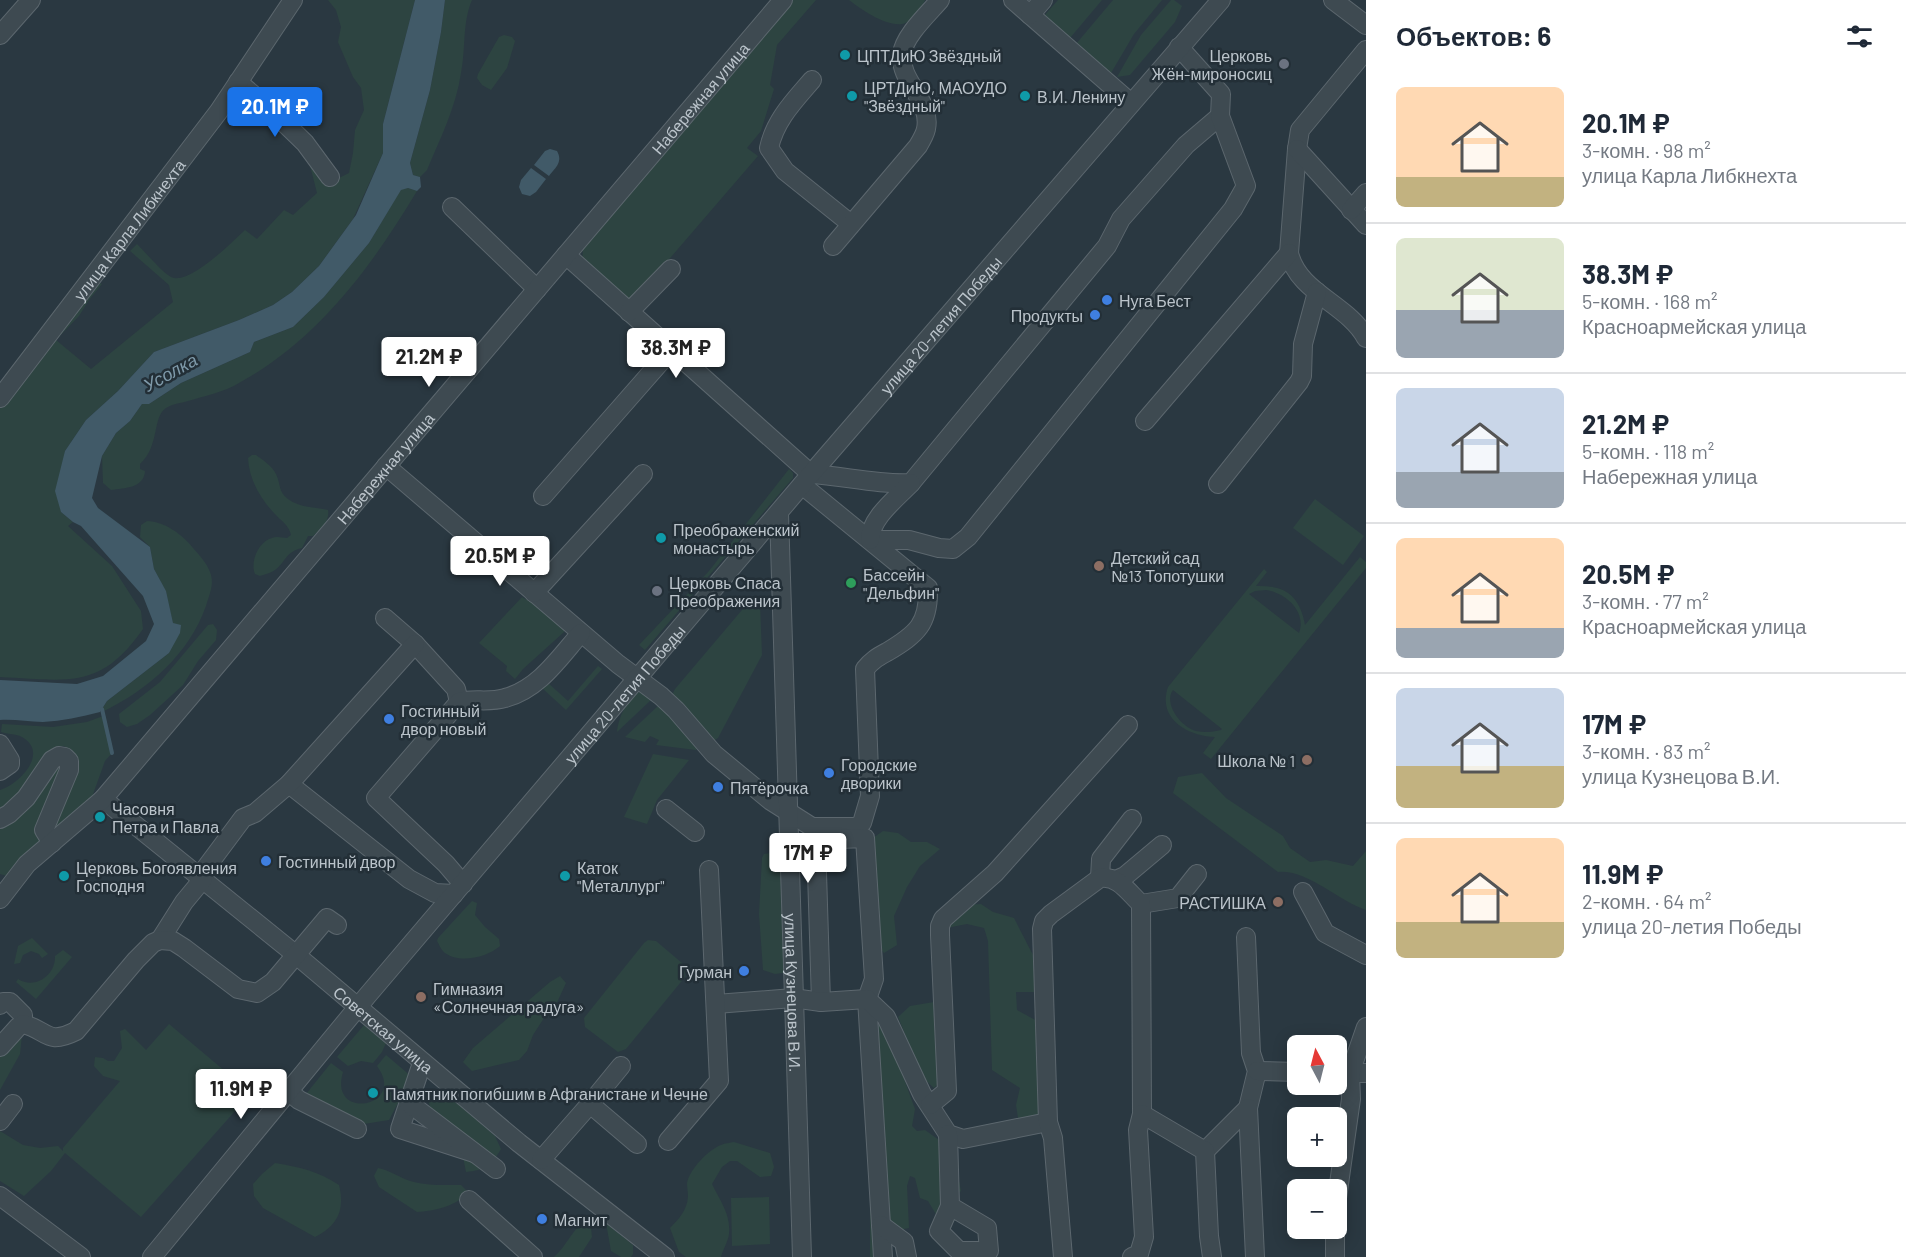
<!DOCTYPE html>
<html lang="ru">
<meta charset="utf-8">
<style>
body{margin:0;font-family:Barlow,sans-serif;background:#f6f6f7;color:#1f2937;height:100vh;display:flex;flex-direction:column;font-size:22px;white-space:nowrap}
*{box-sizing:border-box;margin:0}
p{font-size:20px;color:#747a83}
.icon{flex:none;width:33px;height:33px;fill:none;stroke:currentColor;stroke-width:2;stroke-linecap:round;stroke-linejoin:round}
.map{position:relative;flex:1;overflow:hidden}
.details{display:flex;flex-direction:column;background:#fff;width:540px}
.details>*{flex:none}
.needle{width:39px;rotate:353deg}
.fabs{position:absolute;left:1287px;top:1035px;display:grid;gap:12px}
.fabs a{display:grid;place-items:center;width:60px;height:60px;border-radius:9px;background:#fff;box-shadow:0 3px 15px #0003;font-size:30px}
.price{position:absolute;translate:-50% -51px;padding:0 14px;border-radius:6px;background:#fff;color:#222;font-size:20px;line-height:39px;filter:drop-shadow(0 2px 3px #0008)}
.price::after{content:'';position:absolute;left:50%;top:36px;width:18px;height:14px;margin-left:-9px;background:inherit;clip-path:polygon(0 0,100% 0,50% 100%)}
.price.active{background:#1a73e8;color:#fff}
ul{padding:0;list-style:none}
li{display:flex;align-items:center;gap:18px;height:150px;padding:0 30px}
li+li{border-top:2px solid #e0e1e3}
li span{display:grid;place-items:center;flex:none;width:168px;height:120px;border-radius:9px;color:#555}
li>.icon{margin-inline-start:auto}
span .icon{width:72px;height:72px;fill:#fffc;stroke-width:1}
li b{font-size:26px}
h2{display:flex;justify-content:space-between;align-items:center;height:72px;padding:0 30px;font-size:26px}
main{display:flex;flex:1;min-height:0}
.map>svg:first-child{display:block}
.green{fill:#2d4441;fill-rule:evenodd}
.water{fill:#415a68}
.lines{fill:none;stroke-linecap:round;stroke-linejoin:round}
.stream{stroke:#415a68;stroke-width:4}
.minor-casing{stroke:#5c676e;stroke-width:20}
.minor{stroke:#3e4a51;stroke-width:18}
.culture-dot{fill:#0f9aa8;stroke:#232f37;stroke-width:2}
.worship-dot{fill:#6b7280;stroke:#232f37;stroke-width:2}
.shop-dot{fill:#3f7fe0;stroke:#232f37;stroke-width:2}
.education-dot{fill:#8d6e63;stroke:#232f37;stroke-width:2}
.leisure-dot{fill:#2e9e5b;stroke:#232f37;stroke-width:2}
.labels{text-anchor:middle;dominant-baseline:central;stroke-width:5;stroke-linejoin:round;paint-order:stroke}
.poi-label{font-size:16px;fill:#bbc4cb;stroke:#232f37;text-anchor:start}
.street-label{font-size:16px;fill:#bbc4cb;stroke:#232f37}
.water-label{font-size:18px;font-style:italic;fill:#7f9aaa;stroke:#232f37}
</style>
<main>
<div class="map">
<svg width="1366" height="1257" viewBox="0 0 1366 1257">
<rect width="100%" height="100%" fill="#2a3841"/>
<g class="green">
<path d="M 328,0 L 415,0 L 383,124 L 383,153 L 353,219 L 319,266 L 292,292 L 273,305 L 239,320 L 154,352 L 118,391 L 86,420 L 65,451 L 61,512 L 73,522 L 68,526 L 112,566 L 141,611 L 143,629 C 100,691 67,680 0,677 L 0,403 L 94,281 L 102,284 L 89,300 L 79,316 L 56,340 L 91,369 L 173,302 L 169,285 L 130,251 L 137,244 C 145,252 163,273 171,277 C 189,286 232,242 245,230 L 257,239 L 284,210 L 293,215 L 317,193 L 306,150 L 337,179 L 349,173 L 353,153 L 355,130 L 364,110 L 361,88 L 353,77 L 338,42 L 341,27 L 336,10 Z"/>
<path d="M 445,0 L 472,0 C 462,23 466,49 461,73 C 456,107 440,139 427,170 L 420,177 L 413,175 L 410,163 L 430,90 L 441,32 Z"/>
<polygon points="793,0 816,0 777,45 770,85 774,89 761,131 747,148 758,156 665,264 627,303 582,262 583,249"/>
<path d="M 849,0 L 925,0 C 922,8 911,23 902,24 C 885,26 862,10 849,0 Z"/>
<polygon points="1058,0 1102,0 1070,38 1044,16"/>
<polygon points="1113,0 1162,0 1134,34 1111,73 1076,44"/>
<polygon points="1171,0 1174,0 1182,6 1175,22 1130,75 1117,77 1141,35"/>
<polygon points="504,35 512,37 515,41 507,68 491,90 482,85 477,78 478,74 499,37"/>
<path d="M 408,188 L 417,191 C 372,266 318,340 239,383 C 224,392 205,396 188,401 C 181,403 172,404 166,408 C 152,417 160,446 140,464 L 140,469 L 145,471 C 144,488 125,488 111,490 L 103,483 L 102,456 L 116,433 L 130,421 L 142,404 L 149,404 L 181,383 L 250,352 L 254,342 L 293,327 L 324,297 L 369,243 L 401,189 Z"/>
<path d="M 252,455 L 256,455 C 263,460 272,466 276,474 C 281,484 278,492 288,499 C 300,508 315,507 328,510 C 330,521 321,529 313,536 L 308,536 L 302,548 C 285,552 286,562 275,570 C 271,573 265,574 260,576 L 255,574 C 250,562 258,542 272,538 C 277,536 282,538 287,538 L 291,535 C 289,525 281,521 274,513 C 260,498 249,479 248,458 Z"/>
<polygon points="789,469 793,473 793,478 645,650 639,645 709,571"/>
<polygon points="1315,499 1364,536 1343,565 1293,528"/>
<path d="M 147,521 C 164,521 183,535 193,548 C 200,556 208,564 211,575 C 214,586 209,595 206,606 C 189,654 148,690 102,712 L 102,709 L 107,701 L 169,653 L 173,624 L 166,592 L 154,569 L 150,547 L 140,537 L 141,525 Z"/>
<path d="M 1360,557 L 1366,562 L 1366,568 L 1211,759 L 1203,753 L 1215,737 C 1188,736 1157,719 1168,687 L 1264,569 L 1267,572 L 1256,586 C 1285,585 1300,596 1305,625 ZM 1266,590 C 1286,593 1307,612 1299,633 L 1249,594 L 1255,591 ZM 1173,690 L 1222,729 L 1221,730 C 1213,732 1204,733 1196,731 C 1181,727 1163,703 1173,690 Z"/>
<polygon points="522,597 532,603 564,629 564,632 523,669 515,679 506,671 507,666 479,643"/>
<polygon points="753,597 758,598 760,603 762,655 718,738 713,741 675,699 673,693 675,689"/>
<polygon points="213,624 217,630 216,640 198,661 183,685 150,715 137,724 127,727 120,722 119,714 160,682 208,625"/>
<polygon points="598,666 602,669 566,710 542,688 547,682 568,701"/>
<path d="M 639,692 L 651,698 L 651,700 L 617,732 C 618,718 627,699 639,692 Z"/>
<polygon points="659,705 697,745 696,750 656,745 659,740 650,736 645,742 625,737"/>
<path d="M 103,716 L 112,753 L 105,761 L 88,808 L 53,838 L 49,832 L 73,753 L 64,746 L 57,747 L 50,753 L 36,775 L 0,812 L 0,790 C 20,784 51,751 20,736 C 14,734 7,734 1,732 L 2,724 L 53,727 L 87,722 Z"/>
<polygon points="653,754 689,760 657,800 647,824 624,817"/>
<polygon points="65,757 50,840 7,876 0,874 0,821"/>
<path d="M 1202,773 L 1226,798 L 1283,836 L 1290,848 L 1310,862 L 1326,860 L 1353,866 L 1366,851 L 1366,910 C 1338,901 1307,869 1278,872 L 1173,793 L 1178,777 Z"/>
<polygon points="883,831 898,833 911,842 927,842 940,849 920,866 907,887 894,916 897,945 884,953 878,946 873,838"/>
<polygon points="770,853 779,853 782,856 785,969 783,973 775,974 763,970 759,914 762,858 764,854"/>
<path d="M 472,901 L 477,903 L 475,915 L 485,927 L 499,939 L 500,946 C 488,957 460,964 445,953 C 441,950 440,946 437,941 L 438,938 Z"/>
<polygon points="981,904 993,912 1014,918 1035,959 1036,992 1016,992 1017,1010 1037,1021 1044,1097 1037,1116 1018,1118 1016,1105 1020,1088 992,1070 988,941 984,928 967,924 946,928 963,905"/>
<polygon points="32,938 48,954 42,958 39,954 31,951 23,955 20,963 14,964 18,946"/>
<polygon points="648,940 656,941 682,963 685,968 685,977 626,1049 618,1052 585,1027 584,1018 644,943"/>
<path d="M 63,950 L 72,957 L 36,999 L 16,982 L 18,979 C 35,990 56,975 55,956 Z"/>
<polygon points="560,976 566,983 554,1009 544,1018 533,1035 527,1051 519,1060 472,1071 463,1062 473,1048 550,982"/>
<polygon points="934,1002 939,1018 942,1080 934,1088 923,1078 898,1017 910,1006"/>
<polygon points="871,1017 883,1021 915,1109 912,1126 917,1131 925,1130 953,1150 961,1191 953,1198 943,1226 928,1201 920,1198 915,1178 910,1176 907,1186 909,1228 894,1231 879,1257 870,1257"/>
<polygon points="169,1024 251,1093 141,1217 65,1153 51,1171 24,1196 0,1181 0,1131 23,1145 40,1148 58,1146 63,1151 63,1148 120,1081 103,1076 94,1066 95,1057 103,1058 108,1061 114,1061 122,1048 120,1031 125,1029 146,1050"/>
<polygon points="364,1025 386,1043 382,1052 373,1063 361,1061 348,1066 337,1057"/>
<polygon points="22,1035 20,1054 0,1090 0,1052"/>
<path d="M 386,1055 L 412,1077 L 389,1120 L 364,1124 L 306,1094 L 331,1063 L 343,1072 C 328,1122 408,1107 377,1066 Z"/>
<path d="M 434,1091 L 450,1096 L 495,1136 L 501,1149 C 491,1166 485,1170 466,1172 L 463,1157 L 432,1113 L 426,1094 Z"/>
<path d="M 734,1142 L 770,1153 L 774,1167 L 771,1176 L 760,1177 L 737,1161 L 730,1161 L 722,1167 L 712,1184 C 720,1201 731,1214 729,1234 C 728,1242 723,1249 721,1257 L 686,1257 L 679,1252 L 670,1228 C 679,1219 687,1210 688,1197 C 688,1192 687,1187 687,1183 C 690,1169 708,1150 721,1145 C 725,1143 730,1143 734,1142 Z"/>
<path d="M 275,1163 C 299,1167 318,1171 339,1185 C 345,1210 338,1225 315,1237 L 263,1208 L 254,1196 L 253,1184 L 262,1174 Z"/>
<path d="M 378,1168 C 392,1171 401,1179 414,1182 C 429,1186 445,1185 461,1185 L 468,1192 C 457,1206 434,1211 417,1212 L 379,1187 L 374,1176 Z"/>
<polygon points="769,1197 770,1244 732,1246 731,1198"/>
<path d="M 586,1221 L 591,1228 L 592,1237 L 579,1257 L 554,1257 C 567,1246 574,1226 586,1221 Z"/>
<polygon points="606,1223 633,1245 633,1254 631,1257 621,1257 611,1251"/>
</g>
<g class="water">
<path d="M 415,0 L 445,0 L 441,32 L 430,90 L 410,163 L 413,175 L 420,177 L 421,187 L 417,191 L 408,188 L 401,190 L 369,243 L 324,297 L 293,327 L 254,342 L 250,352 L 181,383 L 149,404 L 142,404 L 130,421 L 116,433 L 102,456 L 92,498 L 98,508 L 150,547 L 154,569 L 166,591 L 173,623 L 181,625 L 180,633 L 169,653 L 107,701 L 100,712 C 81,717 62,721 43,722 C 28,722 15,719 0,720 L 0,680 L 77,684 L 103,676 L 146,641 L 154,624 L 143,596 L 81,526 L 73,522 L 61,512 L 55,491 L 65,451 L 86,420 L 118,391 L 154,352 L 239,320 L 273,305 L 292,292 L 319,266 L 356,215 L 383,153 L 383,124 Z"/>
<path d="M 550,149 L 557,151 C 563,162 556,167 549,176 L 534,165 L 545,151 Z"/>
<polygon points="531,168 546,179 536,192 530,196 522,194 519,187 521,180"/>
</g>
<g class="lines">
<polyline class="stream" points="102,709 112,753"/>
<defs>
<g id="minor">
<polyline points="1013,0 1131,103"/>
<polyline points="1333,0 1366,25"/>
<polyline points="1030,15 1043,0"/>
<polyline points="0,35 31,0"/>
<path d="M 1366,50 L 1300,130 L 1297,149 L 1289,253 C 1298,293 1348,304 1366,338"/>
<path d="M 812,80 C 794,101 775,120 769,148 L 785,171 L 851,224"/>
<polyline points="238,82 270,109 305,143 330,177"/>
<polyline points="1297,149 1366,225"/>
<polyline points="452,207 537,289"/>
<polyline points="1351,210 1366,193"/>
<path d="M 833,246 L 918,146 C 921,141 925,134 926,129 C 932,100 899,82 902,54 C 904,36 928,14 940,0"/>
<path d="M 566,255 L 811,474 C 844,476 878,485 911,483 L 1107,246 L 1121,219 L 1186,145 L 1220,116"/>
<polyline points="629,312 671,269"/>
<path id="s1" d="M 0,398 L 219,111 L 293,0"/>
<polyline points="1145,421 1289,253"/>
<path d="M 386,466 L 618,664 L 661,696 L 676,710 L 714,754 L 771,801 L 812,827 L 856,827 L 862,823 L 870,796 L 865,669 C 872,660 878,657 887,652 C 917,634 929,624 928,588 L 802,485"/>
<polyline points="1218,484 1299,382 1302,376 1303,344 1317,292"/>
<polyline points="543,496 671,350"/>
<path id="s2" d="M 779,513 L 802,1257"/>
<polyline points="870,540 909,540 939,548 953,549 968,537 1233,209 1246,186 1220,116 1221,94 1179,47"/>
<path d="M 870,540 C 870,518 897,498 911,483"/>
<polyline points="534,593 643,474"/>
<polyline points="385,618 415,644 456,689 459,702"/>
<polyline points="0,744 10,760 10,764 0,771"/>
<polyline points="289,784 409,879 435,893 454,894"/>
<path id="s3" d="M 103,799 L 295,954 L 519,1143 L 665,1257"/>
<polyline points="666,809 695,832"/>
<polyline points="0,819 9,814 26,798 52,760 59,756 65,757 69,761 69,770 44,830 52,843"/>
<polyline points="199,877 243,818 255,813 289,784 415,644"/>
<polyline points="1100,878 1101,859 1132,819"/>
<polyline points="1116,880 1125,876 1162,845"/>
<path d="M 463,884 L 446,864 L 376,798 L 459,702 C 474,698 489,703 505,698 C 539,689 559,658 581,633"/>
<polyline points="1303,892 1325,933 1366,955"/>
<path id="s4" d="M 0,899 L 27,864 L 103,799 L 783,0"/>
<polyline points="1141,904 1178,898 1197,874"/>
<polyline points="1246,937 1251,1053 1257,1071 1248,1108 1255,1257"/>
<polyline points="160,940 184,902 203,879"/>
<polyline points="821,1002 816,840 865,838 874,979 867,999 883,1257"/>
<polyline points="716,1004 793,998 821,1002 867,999 886,1017 922,1094 948,1134 963,1139 1048,1122"/>
<polyline points="0,1005 3,1002 10,1002 23,1015 23,1024"/>
<path d="M 0,1047 L 18,1027 L 23,1024 C 48,1030 46,1046 76,1031 L 136,960 L 153,943 L 160,940 L 173,941 L 184,948 L 238,989 L 257,993 L 273,982 L 327,918 L 337,925"/>
<polyline points="422,1063 400,1129 474,1153"/>
<polyline points="1257,1071 1298,1072"/>
<polyline points="1336,1073 1366,1073"/>
<polyline points="288,1091 299,1100 357,1129"/>
<polyline points="409,1103 496,1169"/>
<polyline points="590,1104 621,1066"/>
<polyline points="930,1105 947,1091 940,935 940,926 943,919 995,873 1128,725"/>
<polyline points="0,1121 13,1104"/>
<polyline points="948,1134 950,1206 987,1228 989,1251 959,1251 939,1231 950,1206"/>
<polyline points="668,1141 719,1081 709,870"/>
<polyline points="1205,1151 1248,1108"/>
<polyline points="541,1160 590,1104 637,1144"/>
<polyline points="0,1196 81,1257"/>
<polyline points="469,1200 533,1257"/>
<polyline points="1336,1205 1351,1099 1350,1073 1366,1027"/>
<polyline points="881,1225 904,1242 907,1257"/>
<path id="s5" d="M 152,1257 L 367,996 L 811,474 L 1221,0"/>
<path d="M 1063,1257 L 1053,1138 L 1048,1122 L 1042,929 L 1044,921 L 1051,914 L 1100,878 C 1118,875 1129,893 1141,904 L 1142,1114 L 1205,1151 L 1209,1236 L 1212,1257"/>
<polyline points="1132,1257 1139,1254 1144,1237 1138,1130 1142,1114"/>
<polyline points="1335,1257 1335,1228"/>
</g>
</defs>
<use href="#minor" class="minor-casing"/>
<use href="#minor" class="minor"/>
</g>
<g class="culture-dot">
<circle cx="845" cy="55" r="6"/>
<circle cx="852" cy="96" r="6"/>
<circle cx="1025" cy="96" r="6"/>
<circle cx="661" cy="538" r="6"/>
<circle cx="100" cy="817" r="6"/>
<circle cx="64" cy="876" r="6"/>
<circle cx="565" cy="876" r="6"/>
<circle cx="373" cy="1093" r="6"/>
</g>
<g class="worship-dot">
<circle cx="1284" cy="64" r="6"/>
<circle cx="657" cy="591" r="6"/>
</g>
<g class="shop-dot">
<circle cx="1107" cy="300" r="6"/>
<circle cx="1095" cy="315" r="6"/>
<circle cx="389" cy="719" r="6"/>
<circle cx="829" cy="773" r="6"/>
<circle cx="718" cy="787" r="6"/>
<circle cx="266" cy="861" r="6"/>
<circle cx="744" cy="971" r="6"/>
<circle cx="542" cy="1219" r="6"/>
</g>
<g class="education-dot">
<circle cx="1099" cy="566" r="6"/>
<circle cx="1307" cy="760" r="6"/>
<circle cx="1278" cy="902" r="6"/>
<circle cx="421" cy="997" r="6"/>
</g>
<circle class="leisure-dot" cx="851" cy="583" r="6"/>
<g class="labels">
<g class="poi-label">
<text x="857" y="55">ЦПТДиЮ Звёздный</text>
<text x="1272" y="55" text-anchor="end">Церковь<tspan x="1272" dy="18">Жён-мироносиц</tspan></text>
<text x="864" y="87">ЦРТДиЮ, МАОУДО<tspan x="864" dy="18">"Звёздный"</tspan></text>
<text x="1037" y="96">В.И. Ленину</text>
<text x="1119" y="300">Нуга Бест</text>
<text x="1083" y="315" text-anchor="end">Продукты</text>
<text x="673" y="529">Преображенский<tspan x="673" dy="18">монастырь</tspan></text>
<text x="1111" y="557">Детский сад<tspan x="1111" dy="18">№13 Топотушки</tspan></text>
<text x="863" y="574">Бассейн<tspan x="863" dy="18">"Дельфин"</tspan></text>
<text x="669" y="582">Церковь Спаса<tspan x="669" dy="18">Преображения</tspan></text>
<text x="401" y="710">Гостинный<tspan x="401" dy="18">двор новый</tspan></text>
<text x="1295" y="760" text-anchor="end">Школа № 1</text>
<text x="841" y="764">Городские<tspan x="841" dy="18">дворики</tspan></text>
<text x="730" y="787">Пятёрочка</text>
<text x="112" y="808">Часовня<tspan x="112" dy="18">Петра и Павла</tspan></text>
<text x="278" y="861">Гостинный двор</text>
<text x="76" y="867">Церковь Богоявления<tspan x="76" dy="18">Господня</tspan></text>
<text x="577" y="867">Каток<tspan x="577" dy="18">"Металлург"</tspan></text>
<text x="1266" y="902" text-anchor="end">РАСТИШКА</text>
<text x="732" y="971" text-anchor="end">Гурман</text>
<text x="433" y="988">Гимназия<tspan x="433" dy="18">«Солнечная радуга»</tspan></text>
<text x="385" y="1093">Памятник погибшим в Афганистане и Чечне</text>
<text x="554" y="1219">Магнит</text>
</g>
<g class="street-label">
<text stroke="none"><textPath href="#s4" startOffset="1065">Набережная улица</textPath></text>
<text stroke="none"><textPath href="#s1" startOffset="212">улица Карла Либкнехта</textPath></text>
<text stroke="none"><textPath href="#s5" startOffset="1221">улица 20-летия Победы</textPath></text>
<text stroke="none"><textPath href="#s4" startOffset="579">Набережная улица</textPath></text>
<text stroke="none"><textPath href="#s5" startOffset="735">улица 20-летия Победы</textPath></text>
<text stroke="none"><textPath href="#s2" startOffset="480">улица Кузнецова В.И.</textPath></text>
<text stroke="none"><textPath href="#s3" startOffset="363">Советская улица</textPath></text>
</g>
<g class="water-label">
<text transform="translate(170 372) rotate(-29)">Усолка</text>
</g>
</g>
</svg>
<div class="fabs">
<a><svg class="needle" viewBox="-14 -14 28 28"><path d="M0-13l5 13h-10z" fill="#e53935"/><path d="M0 13l5-13h-10z" fill="#747a83"/></svg></a>
<a>+</a>
<a>−</a>
</div>
<b class="price active" style="left:275px;top:138px">20.1M ₽</b>
<b class="price" style="left:676px;top:379px">38.3M ₽</b>
<b class="price" style="left:429px;top:388px">21.2M ₽</b>
<b class="price" style="left:500px;top:587px">20.5M ₽</b>
<b class="price" style="left:808px;top:884px">17M ₽</b>
<b class="price" style="left:241px;top:1120px">11.9M ₽</b>
</div>
<section class="details">
<h2>Объектов: 6<svg class="icon" aria-label="filters" viewBox="0 0 24 24"><path d="M4 7h16M4 17h16"/><circle cx="9" cy="7" r="2"/><circle cx="15" cy="17" r="2"/></svg></h2>
<ul>
<li><span style="background:linear-gradient(#ffd9b3 75%,#c2b280 0)"><svg class="icon" aria-label="home" viewBox="0 0 24 24"><path d="M3 11l9-7 9 7M6 9v11h12V9"/></svg></span><div><b>20.1M ₽</b><p>3-комн. · 98 m²</p><p>улица Карла Либкнехта</p></div></li>
<li><span style="background:linear-gradient(#dfe7d0 60%,#9aa5b1 0)"><svg class="icon" aria-label="home" viewBox="0 0 24 24"><path d="M3 11l9-7 9 7M6 9v11h12V9"/></svg></span><div><b>38.3M ₽</b><p>5-комн. · 168 m²</p><p>Красноармейская улица</p></div></li>
<li><span style="background:linear-gradient(#c9d6e8 70%,#9aa5b1 0)"><svg class="icon" aria-label="home" viewBox="0 0 24 24"><path d="M3 11l9-7 9 7M6 9v11h12V9"/></svg></span><div><b>21.2M ₽</b><p>5-комн. · 118 m²</p><p>Набережная улица</p></div></li>
<li><span style="background:linear-gradient(#ffd9b3 75%,#9aa5b1 0)"><svg class="icon" aria-label="home" viewBox="0 0 24 24"><path d="M3 11l9-7 9 7M6 9v11h12V9"/></svg></span><div><b>20.5M ₽</b><p>3-комн. · 77 m²</p><p>Красноармейская улица</p></div></li>
<li><span style="background:linear-gradient(#c9d6e8 65%,#c2b280 0)"><svg class="icon" aria-label="home" viewBox="0 0 24 24"><path d="M3 11l9-7 9 7M6 9v11h12V9"/></svg></span><div><b>17M ₽</b><p>3-комн. · 83 m²</p><p>улица Кузнецова В.И.</p></div></li>
<li><span style="background:linear-gradient(#ffd9b3 70%,#c2b280 0)"><svg class="icon" aria-label="home" viewBox="0 0 24 24"><path d="M3 11l9-7 9 7M6 9v11h12V9"/></svg></span><div><b>11.9M ₽</b><p>2-комн. · 64 m²</p><p>улица 20-летия Победы</p></div></li>
</ul>
</section>
</main>
